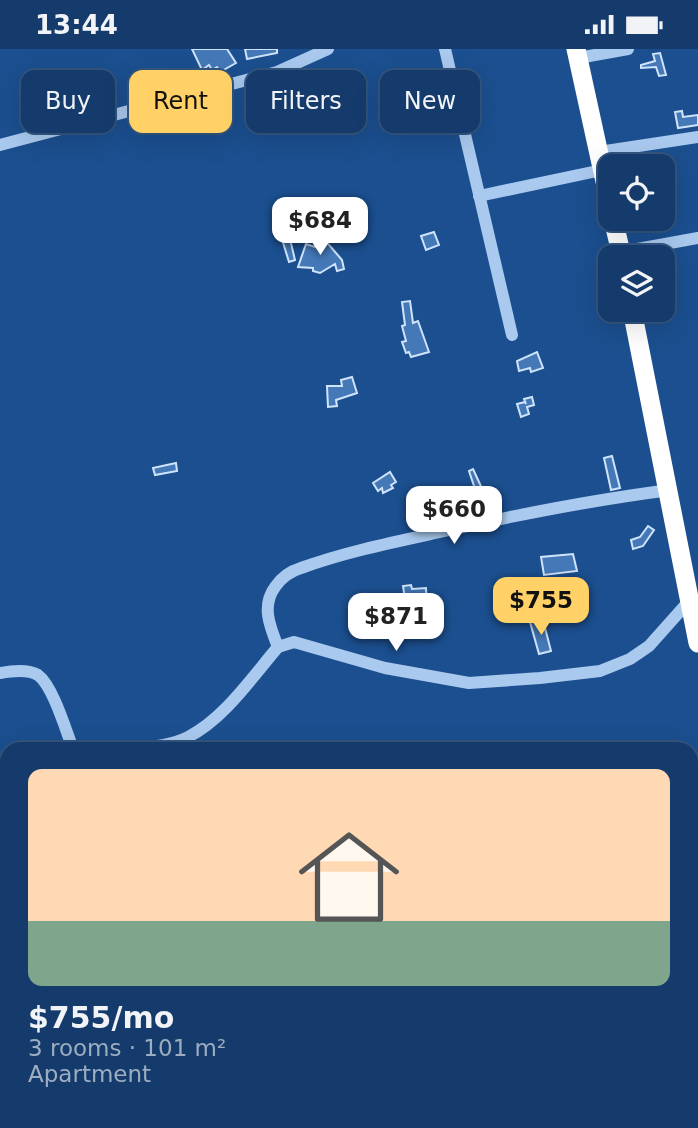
<!DOCTYPE html>
<meta charset="utf-8">
<style>
body{margin:0;font-family:"DejaVu Sans",sans-serif;background:#1d4271;color:#f1f3f6;height:100vh;display:flex;flex-direction:column;font-size:26px;white-space:nowrap}
*{box-sizing:border-box;margin:0}
p{font-size:23px;color:#9dadc1}
.icon{flex:none;width:38px;height:38px;fill:none;stroke:currentColor;stroke-width:2;stroke-linecap:round;stroke-linejoin:round}
.map{position:relative;flex:1;overflow:hidden}
.sheet{position:absolute;left:0px;top:693px;width:698px;height:387px;display:flex;flex-direction:column;background:#143b6b;border-radius:21px 21px 0 0;box-shadow:0 7px 28px #0002,0 0 0 2px #33557e}
.sheet>*{flex:none}
.top-card{position:absolute;left:21px;top:21px;width:656px;height:63px;display:flex;gap:14px}
.buttons{position:absolute;left:598px;top:105px;display:grid;gap:14px}
.buttons a{display:grid;place-items:center;width:77px;height:77px;border-radius:14px;background:#143b6b;box-shadow:0 7px 28px #0002,0 0 0 2px #33557e;font-size:35px}
.price{position:absolute;translate:-50% -60px;padding:0 16px;border-radius:14px;background:#fff;color:#222;font-size:23px;line-height:46px;filter:drop-shadow(0 2px 4px #0008)}
.price::after{content:'';position:absolute;left:50%;top:42px;width:21px;height:16px;margin-left:-10px;background:inherit;clip-path:polygon(0 0,100% 0,50% 100%)}
.price.selected{background:#ffd166;color:#111}
ul{padding:0;list-style:none}
li{display:grid;align-content:center;gap:14px;height:371px;padding:0 28px}
li+li{border-top:2px solid #33557e}
li span{display:grid;place-items:center;height:217px;border-radius:14px;color:#555}
li>.icon{margin-inline-start:auto}
span .icon{width:126px;height:126px;fill:#fffc;stroke-width:1}
li b{font-size:30px}
.chip{padding:0 24px;border-radius:14px;background:#143b6b;box-shadow:0 7px 28px #0002,0 0 0 2px #33557e;font-size:24px;line-height:63px}
.chip.selected{background:#ffd166;color:#111}
.status{display:flex;justify-content:space-between;align-items:center;height:49px;padding:0 35px;background:#143b6b;direction:ltr}
.status svg{height:19px;fill:currentColor}
.map>svg:first-child{display:block}
.building{fill:#4478b7;stroke:#cfe3fa;stroke-width:2}
.lines{fill:none;stroke-linecap:round;stroke-linejoin:round}
.minor{stroke:#a9c9ee;stroke-width:12}
.highway{stroke:#fff;stroke-width:19}
</style>
<div class="status"><b>13:44</b><svg viewBox="0 0 49 12"><path d="M0 12V9h3v3zM5 12V6h3v6zM10 12V3h3v9zM15 12V0h3v12zM26 1h20v11H26zM47 4h2v5h-2z"/></svg></div>
<div class="map">
<svg width="698" height="1079" viewBox="0 0 698 1079">
<rect width="100%" height="100%" fill="#1b4f8f"/>
<g class="building">
<polygon points="192,0 227,0 236,14 220,23 217,18 212,21 209,16 202,21"/>
<polygon points="245,0 277,0 277,4 247,10"/>
<polygon points="660,4 666,26 659,27 656,18 641,19 641,16 655,12 653,5"/>
<polygon points="682,62 683,68 698,66 698,76 678,79 675,63"/>
<polygon points="434,183 439,196 426,201 421,187"/>
<polygon points="289,186 295,211 289,213 281,187"/>
<polygon points="317,190 324,190 342,211 344,220 337,222 335,215 320,224 313,222 313,219 298,218 306,195 315,198"/>
<polygon points="410,252 413,274 418,272 429,303 411,308 409,303 406,304 402,293 406,292 402,277 405,276 402,253"/>
<polygon points="537,303 543,319 531,323 530,319 519,322 517,312"/>
<polygon points="352,328 357,344 336,351 337,357 328,358 327,337 342,337 341,331"/>
<polygon points="532,348 534,356 527,358 529,365 521,368 517,355 525,353 526,355 524,350"/>
<polygon points="612,407 620,439 611,441 604,409"/>
<polygon points="176,414 177,422 155,426 153,419"/>
<polygon points="473,420 485,446 478,449 469,422"/>
<polygon points="390,423 396,433 391,436 393,439 383,444 382,439 378,442 373,434"/>
<polygon points="648,477 654,481 643,497 633,500 631,491 640,488"/>
<polygon points="573,505 577,522 544,526 541,508"/>
<polygon points="411,536 412,540 426,539 427,562 410,563 409,550 405,550 403,537"/>
<polygon points="543,571 551,602 539,605 530,573"/>
</g>
<g class="lines">
<g class="minor">
<polyline points="445,0 512,286"/>
<polyline points="578,9 628,0"/>
<polyline points="0,96 277,23 328,0"/>
<polyline points="599,103 698,88"/>
<polyline points="479,147 602,121"/>
<polyline points="621,203 698,189"/>
<path d="M 278,598 C 270,578 261,557 275,538 C 281,529 291,522 301,519 C 345,503 394,493 440,483 C 516,466 592,451 670,441"/>
<path d="M 0,624 C 11,622 28,620 38,626 C 53,637 66,682 73,700"/>
<path d="M 135,700 C 153,698 172,696 188,688 C 224,670 253,627 278,598 L 294,593 L 385,619 L 469,634 L 540,629 L 600,622 L 630,610 L 649,597 L 690,551"/>
<polyline points="0,749 7,747"/>
<polyline points="691,781 698,780"/>
</g>
<g class="highway">
<polyline points="576,0 611,160"/>
<polyline points="613,170 622,208"/>
<polyline points="632,261 698,594"/>
</g>
</g>
</svg>
<div class="buttons">
<a><svg class="icon" aria-label="locate" viewBox="0 0 24 24"><circle cx="12" cy="12" r="6"/><path d="M12 2v4M12 18v4M2 12h4M18 12h4"/></svg></a>
<a><svg class="icon" aria-label="layers" viewBox="0 0 24 24"><path d="M12 4l9 5-9 5-9-5zM3 14l9 5 9-5"/></svg></a>
</div>
<b class="price" style="left:320px;top:208px">$684</b>
<b class="price" style="left:454px;top:497px">$660</b>
<b class="price selected" style="left:541px;top:588px">$755</b>
<b class="price" style="left:396px;top:604px">$871</b>
<div class="top-card">
<a class="chip">Buy</a>
<a class="chip selected">Rent</a>
<a class="chip">Filters</a>
<a class="chip">New</a>
</div>
<section class="sheet">
<ul>
<li><span style="background:linear-gradient(#ffd9b3 70%,#7fa58c 0)"><svg class="icon" aria-label="home" viewBox="0 0 24 24"><path d="M3 11l9-7 9 7M6 9v11h12V9"/></svg></span><div><b>$755/mo</b><p>3 rooms · 101 m²</p><p>Apartment</p></div></li>
</ul>
</section>
</div>
